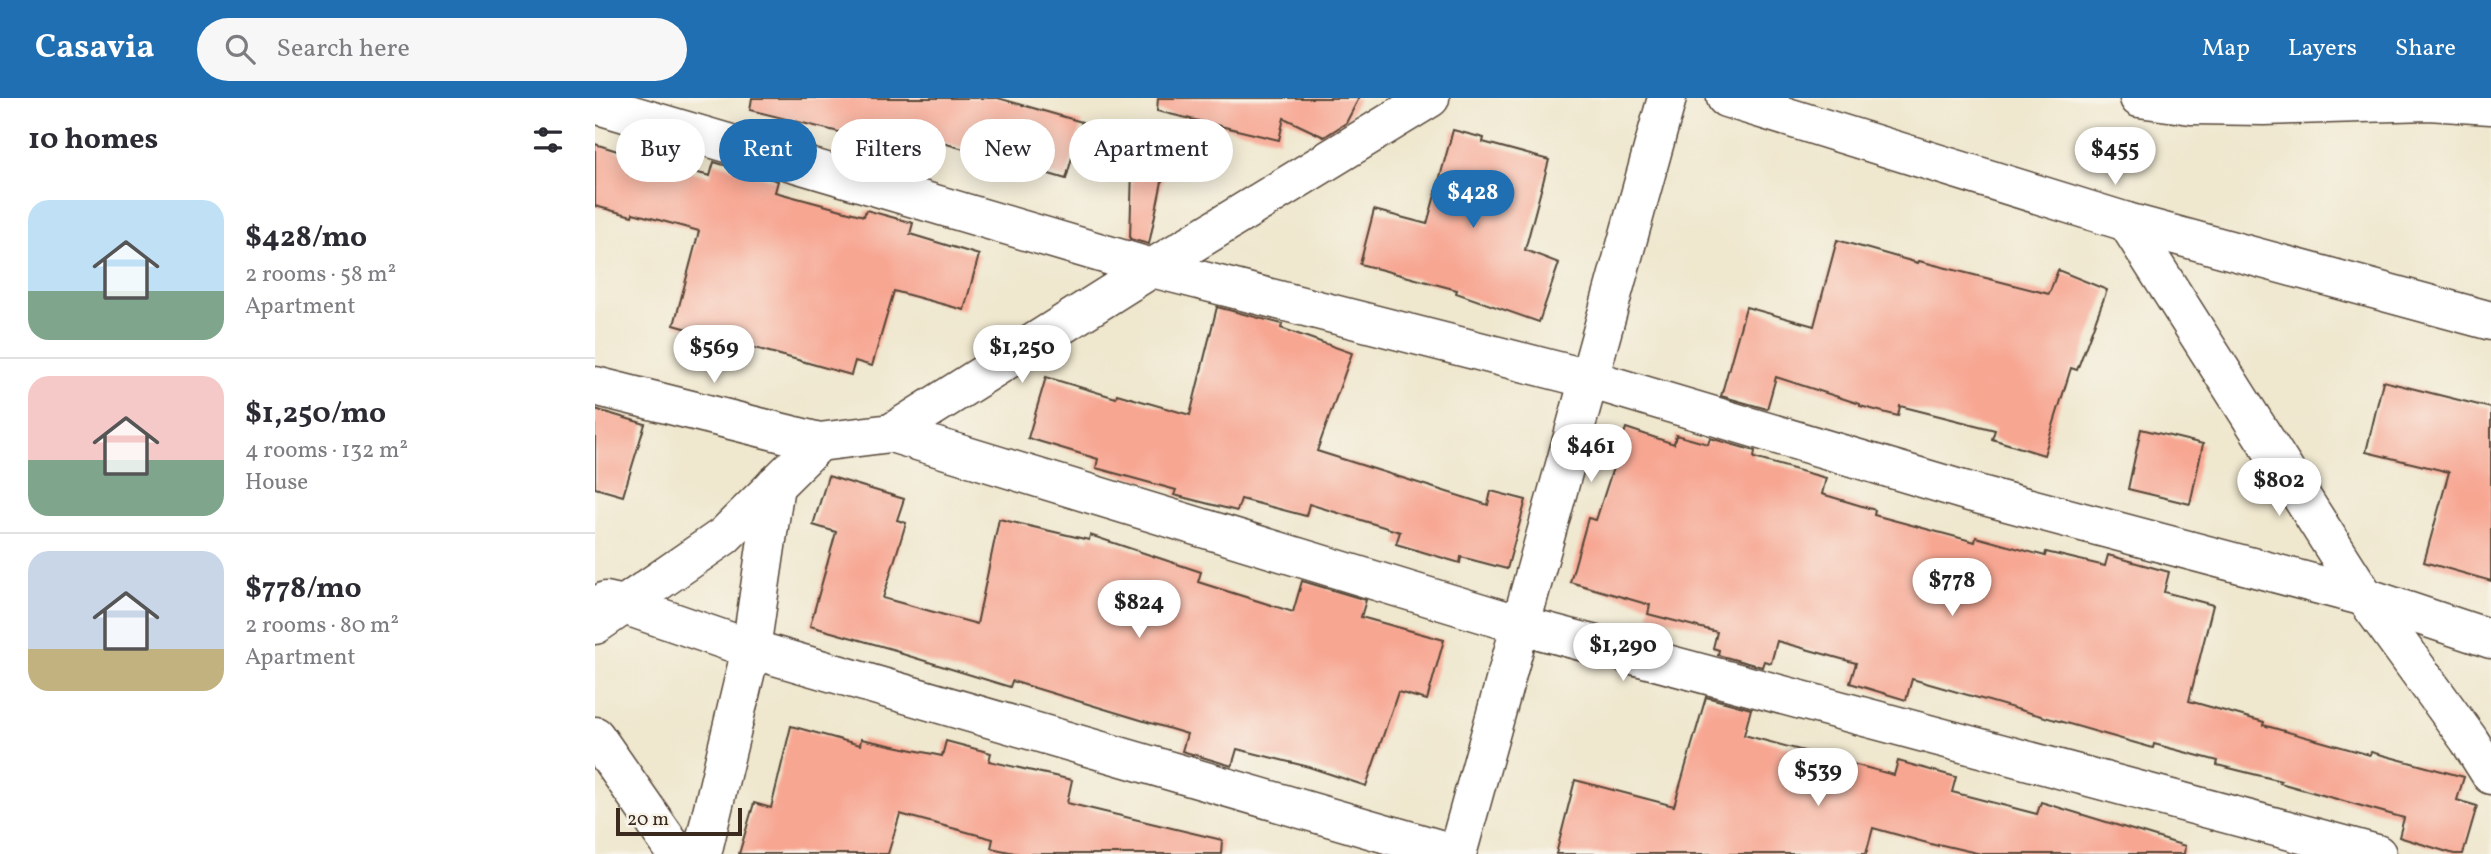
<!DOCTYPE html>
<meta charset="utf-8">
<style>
body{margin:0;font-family:Vollkorn,serif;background:#f7f7f7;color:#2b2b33;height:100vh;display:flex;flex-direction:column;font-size:26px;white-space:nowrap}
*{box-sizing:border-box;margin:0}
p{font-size:23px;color:#7c7c81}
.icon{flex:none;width:38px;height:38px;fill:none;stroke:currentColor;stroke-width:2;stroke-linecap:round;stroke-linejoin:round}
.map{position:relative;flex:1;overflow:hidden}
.drawer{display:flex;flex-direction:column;background:#fff;width:595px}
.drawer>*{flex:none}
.banner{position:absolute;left:21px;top:21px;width:665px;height:63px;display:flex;gap:14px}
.scale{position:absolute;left:21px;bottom:18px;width:126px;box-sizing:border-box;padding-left:7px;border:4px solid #3b2a1e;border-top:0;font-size:19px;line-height:24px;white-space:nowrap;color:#3b2a1e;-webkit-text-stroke:5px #f7f3e8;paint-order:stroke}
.price{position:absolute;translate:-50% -60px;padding:0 16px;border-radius:24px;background:#fff;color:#222;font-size:23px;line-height:46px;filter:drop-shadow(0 2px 4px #0008)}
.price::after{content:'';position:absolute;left:50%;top:42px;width:21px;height:16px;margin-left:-10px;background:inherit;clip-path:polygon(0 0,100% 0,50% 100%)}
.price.current{background:#1f6fb2;color:#fff}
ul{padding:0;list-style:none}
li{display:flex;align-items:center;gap:21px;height:175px;padding:0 28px}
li+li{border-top:2px solid #e1e1e2}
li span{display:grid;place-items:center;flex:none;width:196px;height:140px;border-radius:21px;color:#555}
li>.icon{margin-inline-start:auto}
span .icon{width:84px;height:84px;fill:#fffc;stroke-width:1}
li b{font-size:30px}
h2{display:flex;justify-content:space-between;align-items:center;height:84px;padding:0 28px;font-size:30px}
.chip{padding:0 24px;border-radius:32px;background:#fff;box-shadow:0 4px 18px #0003;font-size:24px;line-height:63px}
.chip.current{background:#1f6fb2;color:#fff}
header{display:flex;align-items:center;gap:42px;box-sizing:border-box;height:98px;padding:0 35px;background:#1f6fb2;color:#fff}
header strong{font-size:33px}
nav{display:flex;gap:38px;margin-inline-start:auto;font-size:24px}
.search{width:490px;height:63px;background:#f7f7f7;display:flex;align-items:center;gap:18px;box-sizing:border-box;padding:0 24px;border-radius:38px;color:#7c7c81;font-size:26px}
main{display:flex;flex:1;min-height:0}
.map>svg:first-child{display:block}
.building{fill:#f7a692}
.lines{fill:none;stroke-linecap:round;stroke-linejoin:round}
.minor-casing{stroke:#564638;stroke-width:41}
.tertiary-casing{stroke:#564638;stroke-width:41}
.minor{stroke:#fff;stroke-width:38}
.tertiary{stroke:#fff;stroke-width:38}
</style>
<header>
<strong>Casavia</strong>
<div class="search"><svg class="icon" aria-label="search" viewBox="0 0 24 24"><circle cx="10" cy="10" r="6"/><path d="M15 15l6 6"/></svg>Search here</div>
<nav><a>Map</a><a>Layers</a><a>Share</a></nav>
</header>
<main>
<section class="drawer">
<h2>10 homes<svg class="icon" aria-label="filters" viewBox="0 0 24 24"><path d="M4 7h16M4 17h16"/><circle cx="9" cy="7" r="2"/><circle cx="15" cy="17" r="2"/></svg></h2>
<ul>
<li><span style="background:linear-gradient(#bfe0f5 65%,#7fa58c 0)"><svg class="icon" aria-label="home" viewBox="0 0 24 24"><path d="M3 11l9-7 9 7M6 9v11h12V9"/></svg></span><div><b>$428/mo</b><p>2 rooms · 58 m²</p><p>Apartment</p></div></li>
<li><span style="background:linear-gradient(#f6c9c9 60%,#7fa58c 0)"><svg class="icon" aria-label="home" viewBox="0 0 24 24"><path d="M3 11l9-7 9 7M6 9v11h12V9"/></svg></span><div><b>$1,250/mo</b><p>4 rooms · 132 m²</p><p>House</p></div></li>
<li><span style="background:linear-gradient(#c9d6e8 70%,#c2b280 0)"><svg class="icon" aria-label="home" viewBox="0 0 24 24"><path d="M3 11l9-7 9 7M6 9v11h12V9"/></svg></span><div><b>$778/mo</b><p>2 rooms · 80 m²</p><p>Apartment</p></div></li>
</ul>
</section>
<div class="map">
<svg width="1896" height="756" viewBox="0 0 1896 756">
<rect width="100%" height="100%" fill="#f7f3e8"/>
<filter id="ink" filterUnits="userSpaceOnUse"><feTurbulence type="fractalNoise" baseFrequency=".0143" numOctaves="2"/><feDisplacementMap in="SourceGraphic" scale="14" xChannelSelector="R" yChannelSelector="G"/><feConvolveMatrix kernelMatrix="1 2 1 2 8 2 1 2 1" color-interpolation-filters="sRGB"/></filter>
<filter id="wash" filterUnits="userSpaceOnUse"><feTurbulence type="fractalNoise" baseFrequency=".00686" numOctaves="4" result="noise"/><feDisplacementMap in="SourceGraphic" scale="28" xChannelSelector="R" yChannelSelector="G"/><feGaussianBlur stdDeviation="1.57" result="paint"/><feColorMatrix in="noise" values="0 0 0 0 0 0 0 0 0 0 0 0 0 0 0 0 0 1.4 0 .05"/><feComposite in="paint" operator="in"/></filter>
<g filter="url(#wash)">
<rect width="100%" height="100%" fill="#efe7ce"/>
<g id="blocks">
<g class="building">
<polygon points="157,0 403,0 487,24 471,81 338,42 335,53 322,49 321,53 155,12"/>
<polygon points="563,0 764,0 751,25 729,39 689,20 684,42 562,13"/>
<polygon points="858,32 889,40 888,44 954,62 930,152 964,165 944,224 861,195 862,192 765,166 779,112 832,126"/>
<polygon points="538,35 575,45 554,146 535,141"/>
<polygon points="0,46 51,62 115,78 119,64 183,83 180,94 269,118 271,112 318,125 315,136 384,157 369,212 299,193 277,268 260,263 256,277 79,227 104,133 38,115 37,118 0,108"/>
<polygon points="1242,142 1323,165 1324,163 1454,196 1463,172 1512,192 1482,272 1476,270 1449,357 1397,341 1400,332 1305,308 1303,318 1265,308 1265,306 1181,279 1172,311 1126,298 1151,209 1219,228"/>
<polygon points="622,209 687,226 686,230 757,255 722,353 893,407 896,393 931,402 912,471 866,459 865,465 801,446 805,434 714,406 711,418 646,401 642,413 579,397 581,392 501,370 503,361 433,340 451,279 521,300 522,296 595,317"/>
<polygon points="1788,283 1896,310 1896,483 1829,464 1854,374 1771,354"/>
<polygon points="0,311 50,326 28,398 0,390"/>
<polygon points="1031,330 1079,346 1081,337 1113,346 1115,340 1160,353 1159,360 1231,380 1227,396 1280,412 1279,417 1380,444 1381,439 1450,458 1451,454 1510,468 1513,457 1574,474 1569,494 1618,507 1594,603 1669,624 1668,627 1775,657 1776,654 1869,679 1862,702 1882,708 1868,756 1859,756 1804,739 1809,720 1685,685 1686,683 1622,667 1623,663 1559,646 1558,650 1317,581 1311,602 1255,585 1261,565 1182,543 1176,565 1169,563 1167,569 1123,557 1124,552 1118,550 1122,534 1053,516 1055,507 975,484 993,420 1001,422"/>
<polygon points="1546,331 1608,346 1595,406 1533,391"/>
<polygon points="233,378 309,401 302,422 311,425 288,500 382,526 404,421 494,442 495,437 606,474 603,484 698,514 707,483 771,502 766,519 849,542 832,602 803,594 771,688 714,669 642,651 637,668 587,653 592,636 417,583 415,589 304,555 304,553 215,528 241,434 218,427"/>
<polygon points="1111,599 1156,611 1149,637 1299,677 1303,663 1361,679 1357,694 1442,716 1446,704 1590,748 1589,756 1386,756 1343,746 1343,748 1278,730 1271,756 961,756 980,682 1079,708"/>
<polygon points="196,628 265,647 266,641 347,658 351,643 396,655 394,663 477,682 472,705 627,742 626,756 424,756 396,750 398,741 305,716 293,756 144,756 159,705 176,710"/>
</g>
</g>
</g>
<g filter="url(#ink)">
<use href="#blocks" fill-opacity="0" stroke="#564638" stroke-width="2"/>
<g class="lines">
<defs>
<g id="minor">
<polyline points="1544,0 1596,7 1669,8 1833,3 1896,7"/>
<polyline points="0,6 557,170 994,281 1378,395 1770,499 1896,541"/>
<polyline points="1532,124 1770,499 1874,642 1896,677"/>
<polyline points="0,288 224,344"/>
<polyline points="296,335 926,527 1782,756"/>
<polyline points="11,503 29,507 156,551 861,756"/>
<polyline points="0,527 129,438 224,344 296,335 557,170 835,0"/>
<polyline points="0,638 82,756"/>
<polyline points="107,756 156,551 180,387"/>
<polyline points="862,756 1072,0"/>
</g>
<polyline id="tertiary" points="1131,0 1532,124 1896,223"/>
</defs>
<use href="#minor" class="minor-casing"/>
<use href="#tertiary" class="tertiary-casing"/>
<use href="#minor" class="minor"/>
<use href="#tertiary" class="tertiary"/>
</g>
</g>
</svg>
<div class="scale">20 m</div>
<b class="price" style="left:1520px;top:89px">$455</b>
<b class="price current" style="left:878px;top:132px">$428</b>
<b class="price" style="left:119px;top:287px">$569</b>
<b class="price" style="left:427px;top:287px">$1,250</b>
<b class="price" style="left:996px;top:386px">$461</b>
<b class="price" style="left:1684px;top:420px">$802</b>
<b class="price" style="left:1357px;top:520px">$778</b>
<b class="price" style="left:544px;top:542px">$824</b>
<b class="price" style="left:1028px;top:585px">$1,290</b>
<b class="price" style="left:1223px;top:710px">$539</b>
<div class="banner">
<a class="chip">Buy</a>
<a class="chip current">Rent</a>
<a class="chip">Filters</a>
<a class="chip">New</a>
<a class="chip">Apartment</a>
</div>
</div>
</main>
